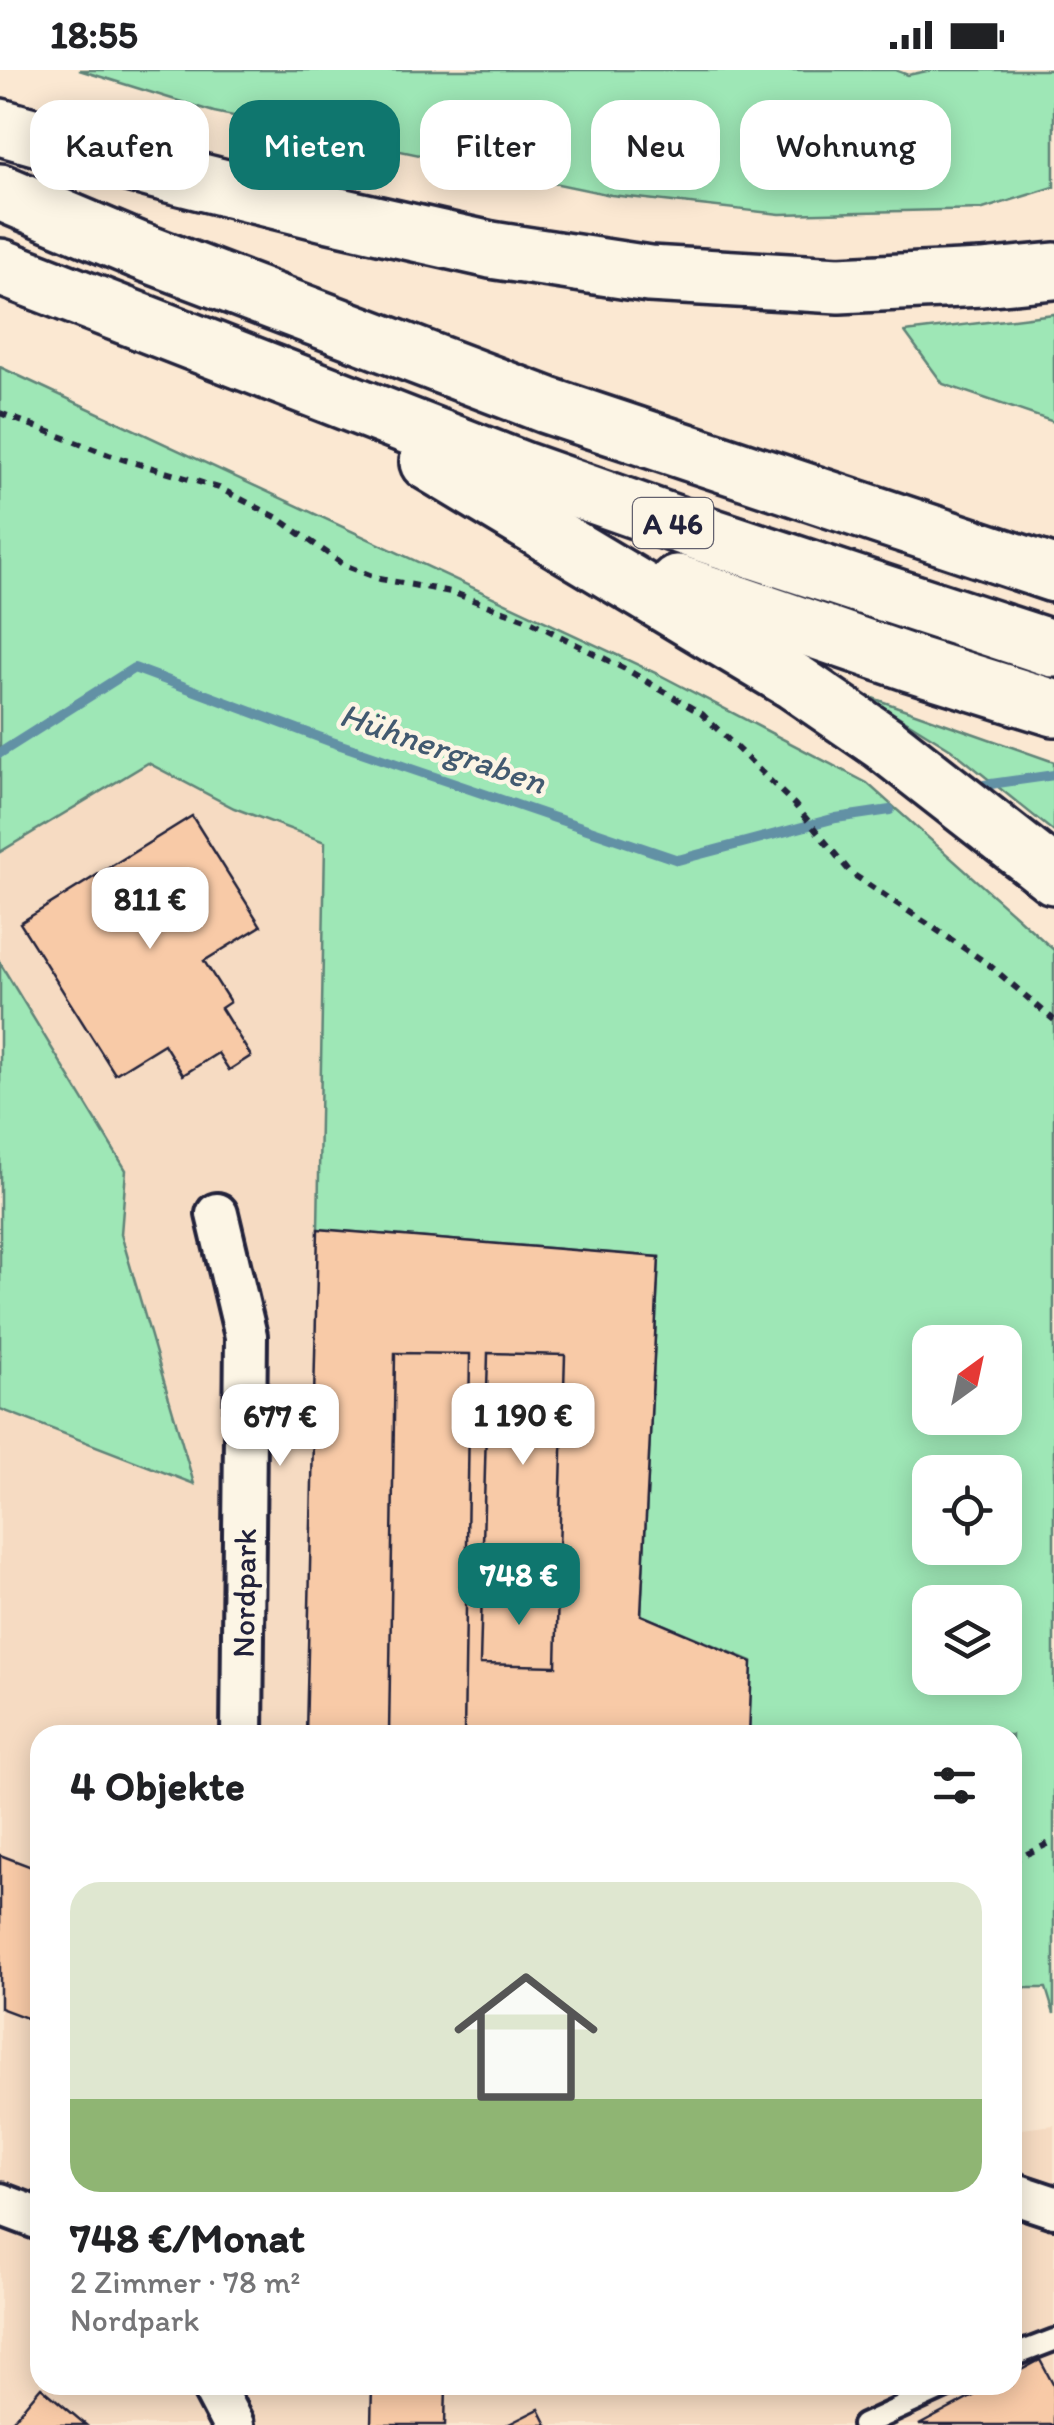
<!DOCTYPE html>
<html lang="de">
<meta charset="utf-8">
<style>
body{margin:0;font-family:Itim,sans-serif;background:#f2f2f2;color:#202124;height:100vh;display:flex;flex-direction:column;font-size:38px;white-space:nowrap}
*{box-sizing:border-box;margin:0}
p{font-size:32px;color:#757577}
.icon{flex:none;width:55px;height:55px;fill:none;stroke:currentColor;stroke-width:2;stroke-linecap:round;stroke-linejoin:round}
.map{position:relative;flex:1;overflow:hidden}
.details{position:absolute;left:30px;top:1655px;width:992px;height:670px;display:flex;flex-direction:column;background:#fff;border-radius:30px;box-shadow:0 5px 25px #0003}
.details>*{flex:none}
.hud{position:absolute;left:30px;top:30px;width:995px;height:90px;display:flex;gap:20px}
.needle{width:65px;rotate:33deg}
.fabs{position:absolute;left:912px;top:1255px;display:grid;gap:20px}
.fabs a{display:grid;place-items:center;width:110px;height:110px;border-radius:20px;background:#fff;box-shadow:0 5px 25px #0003;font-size:50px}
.price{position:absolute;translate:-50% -85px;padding:0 22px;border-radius:20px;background:#fff;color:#222;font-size:32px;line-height:65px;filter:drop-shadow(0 2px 5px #0008)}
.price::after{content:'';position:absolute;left:50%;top:60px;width:30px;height:22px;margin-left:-15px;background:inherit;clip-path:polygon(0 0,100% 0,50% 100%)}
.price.active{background:#0f766e;color:#fff}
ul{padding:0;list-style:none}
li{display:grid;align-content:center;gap:20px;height:530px;padding:0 40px}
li+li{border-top:2px solid #e0e0e0}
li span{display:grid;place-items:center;height:310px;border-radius:30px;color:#555}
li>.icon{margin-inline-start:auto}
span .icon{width:180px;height:180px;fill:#fffc;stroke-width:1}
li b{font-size:42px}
h2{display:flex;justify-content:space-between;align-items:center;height:120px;padding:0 40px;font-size:42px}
.pill{padding:0 35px;border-radius:30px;background:#fff;box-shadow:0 5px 25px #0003;font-size:35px;line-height:90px}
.pill.active{background:#0f766e;color:#fff}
.status{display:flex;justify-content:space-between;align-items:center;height:70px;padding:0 50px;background:#fff;direction:ltr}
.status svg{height:28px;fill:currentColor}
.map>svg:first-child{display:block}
.built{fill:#f6dbc2}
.green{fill:#9ee7b6;stroke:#608478;stroke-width:2.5;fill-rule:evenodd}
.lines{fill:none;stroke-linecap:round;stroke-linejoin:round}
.stream{stroke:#6291a5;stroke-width:10}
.building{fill:#f8caa7;stroke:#22223b;stroke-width:2.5}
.service-casing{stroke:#22223b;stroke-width:28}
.minor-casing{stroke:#22223b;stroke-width:48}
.motorway-casing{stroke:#22223b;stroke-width:62}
.path{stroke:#22223b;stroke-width:6;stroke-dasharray:8 8;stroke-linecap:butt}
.service{stroke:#fcf5e5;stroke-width:20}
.minor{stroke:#fcf5e5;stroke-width:40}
.motorway{stroke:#fcf5e5;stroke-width:55}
.labels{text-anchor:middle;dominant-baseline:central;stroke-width:9;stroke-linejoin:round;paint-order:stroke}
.shield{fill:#fcf5e5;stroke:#63616e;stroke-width:2.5}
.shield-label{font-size:30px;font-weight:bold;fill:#22223b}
.street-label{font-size:32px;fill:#22223b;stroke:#fcf5e5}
.water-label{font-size:35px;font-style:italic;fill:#425a70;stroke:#fcf5e5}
</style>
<div class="status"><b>18:55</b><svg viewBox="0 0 49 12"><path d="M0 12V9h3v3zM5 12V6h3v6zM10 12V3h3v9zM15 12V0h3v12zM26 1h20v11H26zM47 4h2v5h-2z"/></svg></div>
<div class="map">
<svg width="1054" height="2355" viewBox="0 0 1054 2355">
<rect width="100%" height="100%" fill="#fbe8d2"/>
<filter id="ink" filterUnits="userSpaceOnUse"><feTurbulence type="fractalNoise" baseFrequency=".01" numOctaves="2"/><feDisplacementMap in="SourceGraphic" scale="20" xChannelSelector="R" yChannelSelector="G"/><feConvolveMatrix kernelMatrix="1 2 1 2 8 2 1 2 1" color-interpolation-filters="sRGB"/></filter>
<g filter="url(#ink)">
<polygon class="built" points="148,693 234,738 326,772 318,1158 659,1187 641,1545 752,1592 749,1665 40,1665 40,2315 1012,2315 1013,2060 1054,2055 1054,2355 0,2355 0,1339 194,1413 121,1164 126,1100 0,893 0,782"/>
<g class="green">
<polygon points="79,0 895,0 908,5 932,0 1054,0 1054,117 983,139 780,144 611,125 214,42"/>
<polygon points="1054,244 1054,352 943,314 905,262"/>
<path d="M 0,297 L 660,605 L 867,713 L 1054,880 L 1054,1944 L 1046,1918 L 1013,1918 L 1012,1665 L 749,1665 L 752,1591 L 641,1545 L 659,1187 L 318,1159 L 325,772 L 234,738 L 148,693 L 0,782 ZM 930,1272 L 1005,1272 L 1005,1348 L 930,1348 ZM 930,1402 L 1005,1402 L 1005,1478 L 930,1478 ZM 930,1532 L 1005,1532 L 1005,1608 L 930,1608 Z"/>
<polygon points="864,625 1054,692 1054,762 951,679"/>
<polygon points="0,893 126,1100 121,1164 194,1414 0,1339"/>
</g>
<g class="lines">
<g class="stream">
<polyline points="0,683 134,598 332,672 678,790 836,748 890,740"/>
<polyline points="984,715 1054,705"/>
</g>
</g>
<g class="building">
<polygon points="192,746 261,856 204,891 230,932 221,938 251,986 229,1000 218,983 183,1005 164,974 115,1004 20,853"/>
<polygon points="318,1159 659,1187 641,1545 752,1592 749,1665 306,1665"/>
<polygon points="395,1283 470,1284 464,1665 389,1665"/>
<polygon points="488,1283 565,1285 558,1514 482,1512"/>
<polygon points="482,1519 558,1521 556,1596 480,1594"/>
<polygon points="0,1785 40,1800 40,1953 0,1938"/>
<polygon points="1040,2290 1054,2316 1054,2355 919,2355 994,2315 1012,2315 1012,2305"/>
<polygon points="372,2315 446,2315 445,2355 371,2355"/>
<polygon points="41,2317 86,2355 9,2355"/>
<polygon points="539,2339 547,2355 507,2355"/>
</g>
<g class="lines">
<defs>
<g id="service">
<polyline points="1012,2286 1054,2270"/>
<polyline points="902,2315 912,2332"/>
<polyline points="863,2355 950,2315"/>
</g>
<g id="minor">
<polyline points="217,1144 246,1266 242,1665"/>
<polyline points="1012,2123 1054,2137"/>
<polyline points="0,2134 40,2149"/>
<polyline points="212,2315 233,2355"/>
</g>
<g id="motorway">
<polyline points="0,57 157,101 326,143 491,180 649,204 839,215 982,208 1054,201"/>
<polyline points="0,122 138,180 546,335 1054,504"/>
<polyline points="0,197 522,400 704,464 1054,579"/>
<polyline points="428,392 795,612 884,673 1054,806"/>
<polyline points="677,513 910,593 1054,638"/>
</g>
</defs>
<use href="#service" class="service-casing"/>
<use href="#minor" class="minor-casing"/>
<use href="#motorway" class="motorway-casing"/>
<g class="path">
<polyline points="0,343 109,385 219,418 278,448 344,495 380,509 451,522 528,550 629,601 702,644 795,735 851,803 988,894 1054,950"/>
<polyline points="1012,1791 1054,1771"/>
</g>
<use href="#service" class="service"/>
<use href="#minor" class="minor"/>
<use href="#motorway" class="motorway"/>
</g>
</g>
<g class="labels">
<rect class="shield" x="633" y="428" width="80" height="50" rx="8"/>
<g class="shield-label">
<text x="673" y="453">A 46</text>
</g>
<g class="street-label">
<text transform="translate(244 1523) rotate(-89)">Nordpark</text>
</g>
<g class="water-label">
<text transform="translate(443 678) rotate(19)">Hühnergraben</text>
</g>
</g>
</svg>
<div class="fabs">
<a><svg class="needle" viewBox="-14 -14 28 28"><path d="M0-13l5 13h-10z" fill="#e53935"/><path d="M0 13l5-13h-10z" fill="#757577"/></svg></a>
<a><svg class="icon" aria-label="locate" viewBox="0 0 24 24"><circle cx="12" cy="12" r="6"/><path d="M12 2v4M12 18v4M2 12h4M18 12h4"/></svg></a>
<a><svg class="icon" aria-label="layers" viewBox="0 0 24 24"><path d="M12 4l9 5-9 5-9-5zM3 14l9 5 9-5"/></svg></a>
</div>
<b class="price" style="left:150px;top:882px">811 €</b>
<b class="price" style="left:523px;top:1398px">1 190 €</b>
<b class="price" style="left:280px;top:1399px">677 €</b>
<b class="price active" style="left:519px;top:1558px">748 €</b>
<div class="hud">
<a class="pill">Kaufen</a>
<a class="pill active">Mieten</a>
<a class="pill">Filter</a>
<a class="pill">Neu</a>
<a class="pill">Wohnung</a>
</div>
<section class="details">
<h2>4 Objekte<svg class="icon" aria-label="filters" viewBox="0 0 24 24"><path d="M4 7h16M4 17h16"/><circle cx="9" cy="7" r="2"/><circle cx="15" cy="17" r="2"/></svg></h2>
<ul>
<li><span style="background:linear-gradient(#dfe7d0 70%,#8fb573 0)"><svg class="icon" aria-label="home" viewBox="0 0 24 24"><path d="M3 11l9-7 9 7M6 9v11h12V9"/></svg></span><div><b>748 €/Monat</b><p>2 Zimmer · 78 m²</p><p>Nordpark</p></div></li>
</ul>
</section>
</div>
